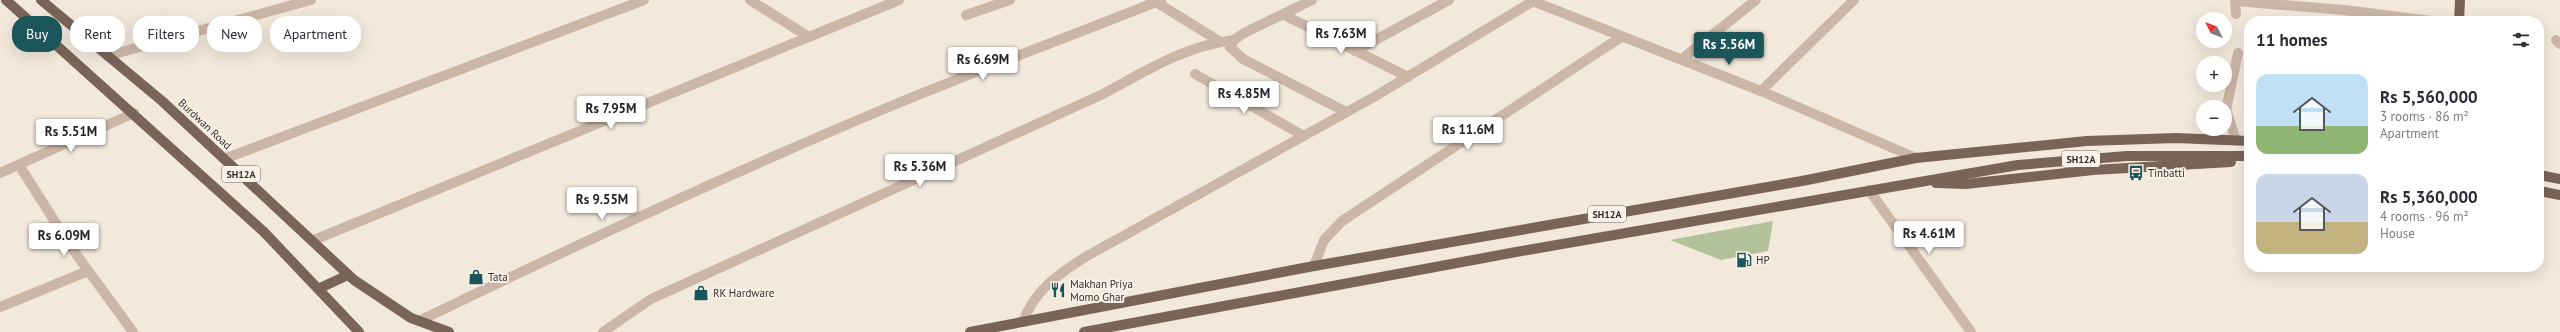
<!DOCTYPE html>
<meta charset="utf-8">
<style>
body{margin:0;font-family:"PT Sans",sans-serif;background:#f2f2f3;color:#2b2b33;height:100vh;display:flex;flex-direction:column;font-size:15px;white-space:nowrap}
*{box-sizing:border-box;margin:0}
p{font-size:13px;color:#7c7c81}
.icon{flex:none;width:22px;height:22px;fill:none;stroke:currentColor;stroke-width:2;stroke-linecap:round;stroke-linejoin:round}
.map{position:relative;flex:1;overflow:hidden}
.details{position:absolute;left:2244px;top:16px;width:300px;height:256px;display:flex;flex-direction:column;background:#fff;border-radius:16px;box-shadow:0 4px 16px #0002}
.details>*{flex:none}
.hud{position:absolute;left:12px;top:16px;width:380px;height:36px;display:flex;gap:8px}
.needle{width:26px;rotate:312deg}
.fabs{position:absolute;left:2196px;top:12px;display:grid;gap:8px}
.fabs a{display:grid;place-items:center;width:36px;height:36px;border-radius:50%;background:#fff;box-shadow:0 4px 16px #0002;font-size:20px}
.price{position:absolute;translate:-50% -34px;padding:0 9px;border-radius:4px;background:#fff;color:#222;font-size:13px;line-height:26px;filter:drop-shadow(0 1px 2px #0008)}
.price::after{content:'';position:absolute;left:50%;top:24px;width:12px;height:9px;margin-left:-6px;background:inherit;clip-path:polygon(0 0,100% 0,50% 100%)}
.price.active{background:#1c5559;color:#fff}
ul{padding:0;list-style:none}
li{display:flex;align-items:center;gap:12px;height:100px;padding:0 12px}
li span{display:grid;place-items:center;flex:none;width:112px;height:80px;border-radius:12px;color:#555}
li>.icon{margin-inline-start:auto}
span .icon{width:48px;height:48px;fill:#fffc;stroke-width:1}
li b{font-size:17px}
h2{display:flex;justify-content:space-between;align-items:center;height:48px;padding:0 12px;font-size:17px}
.pill{padding:0 14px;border-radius:16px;background:#fff;box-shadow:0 4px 16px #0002;font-size:14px;line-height:36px}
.pill.active{background:#1c5559;color:#fff}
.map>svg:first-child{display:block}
.green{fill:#b4c29b}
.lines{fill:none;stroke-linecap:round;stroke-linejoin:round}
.minor{stroke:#cbb7a7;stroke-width:10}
.major{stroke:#796458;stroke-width:10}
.labels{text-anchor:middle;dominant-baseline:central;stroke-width:4;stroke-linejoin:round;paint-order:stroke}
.shield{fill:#faf2e8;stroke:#726862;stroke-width:1}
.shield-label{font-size:10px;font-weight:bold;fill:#372d28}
.street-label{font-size:11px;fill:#372d28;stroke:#faf2e8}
.poi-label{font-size:11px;fill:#372d28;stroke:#faf2e8;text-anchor:start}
</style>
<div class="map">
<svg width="2560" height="332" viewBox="0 0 2560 332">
<rect width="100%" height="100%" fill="#f2e8db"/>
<polygon class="green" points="1773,221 1768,251 1721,260 1670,240"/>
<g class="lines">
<g class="minor">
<polyline points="750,0 809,37"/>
<polyline points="1312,0 1244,33 1234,40 1230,47 1243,59 1346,112"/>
<polyline points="1530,0 1761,91 1916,158"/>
<polyline points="1156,2 1219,41"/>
<polyline points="2236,14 2235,1 2344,10 2431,21"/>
<polyline points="966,15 1010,0"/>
<polyline points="1284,15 1408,77"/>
<polyline points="2556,40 2560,44"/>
<polyline points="1355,51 1449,0"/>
<polyline points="107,56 311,0"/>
<polyline points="1682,59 1756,0"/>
<polyline points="1195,74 1304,136"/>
<polyline points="1761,91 1854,0"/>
<polyline points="2236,140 2226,110 2238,53"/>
<polyline points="224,159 644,0"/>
<polyline points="19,165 71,247 133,332"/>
<polyline points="0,173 134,113"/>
<polyline points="1869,190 1971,332"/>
<polyline points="314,240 899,0"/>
<polyline points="1314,266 1324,240 1342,221 1621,37"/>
<polyline points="0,307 88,271"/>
<path d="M 419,321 C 576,245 735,171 896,104 C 984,68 1073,35 1161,0"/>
<path d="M 1023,322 C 1035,289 1059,274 1087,256 L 1374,97 L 1535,0"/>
<path d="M 603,332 L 651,299 L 1103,94 C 1146,71 1184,46 1234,40"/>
</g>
<g class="major">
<polyline points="6,0 264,232 359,332"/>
<polyline points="41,0 162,101 354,280 411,318 449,332"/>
<polyline points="2459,21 2460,0"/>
<polyline points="2539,175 2560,179"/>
<polyline points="1936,183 1966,184 2093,170 2231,162"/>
<polyline points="2539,191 2560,195"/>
<polyline points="320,288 348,275"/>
<polyline points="970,332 1314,266 1802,181 1916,158 2087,141 2176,138 2249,141"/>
<polyline points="1084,332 1516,252 2018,165 2127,156 2249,156"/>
</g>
</g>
<defs>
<symbol id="bus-bare" viewBox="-9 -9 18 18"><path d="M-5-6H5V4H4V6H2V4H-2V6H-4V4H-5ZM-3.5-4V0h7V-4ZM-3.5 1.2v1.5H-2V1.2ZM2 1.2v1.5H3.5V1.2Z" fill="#1c5559" stroke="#faf2e8" stroke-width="2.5" paint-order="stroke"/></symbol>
<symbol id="fuel-bare" viewBox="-9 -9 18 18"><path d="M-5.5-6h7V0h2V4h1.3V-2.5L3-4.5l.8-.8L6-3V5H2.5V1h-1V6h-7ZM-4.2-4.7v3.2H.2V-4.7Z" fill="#1c5559" stroke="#faf2e8" stroke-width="2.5" paint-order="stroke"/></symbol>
<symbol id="shop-bare" viewBox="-9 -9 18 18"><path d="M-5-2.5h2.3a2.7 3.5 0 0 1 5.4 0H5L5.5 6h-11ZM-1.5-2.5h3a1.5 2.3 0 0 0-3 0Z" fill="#1c5559" stroke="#faf2e8" stroke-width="2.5" paint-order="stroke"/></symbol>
<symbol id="restaurant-bare" viewBox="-9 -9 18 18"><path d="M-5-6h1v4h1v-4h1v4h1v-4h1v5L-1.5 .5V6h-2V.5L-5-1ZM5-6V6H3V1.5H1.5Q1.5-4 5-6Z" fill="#1c5559" stroke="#faf2e8" stroke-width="2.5" paint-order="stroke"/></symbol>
</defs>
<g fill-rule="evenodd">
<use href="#bus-bare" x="2125" y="162" width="22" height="22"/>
<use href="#fuel-bare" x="1733" y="249" width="22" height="22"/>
<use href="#shop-bare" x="465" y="266" width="22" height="22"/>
<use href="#restaurant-bare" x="1047" y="279" width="22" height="22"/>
<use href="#shop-bare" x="690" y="282" width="22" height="22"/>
</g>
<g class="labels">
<g class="shield">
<rect x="2062" y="151" width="38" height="16" rx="3"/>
<rect x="222" y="166" width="38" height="16" rx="3"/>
<rect x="1588" y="206" width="38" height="16" rx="3"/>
</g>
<g class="shield-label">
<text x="2081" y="159">SH12A</text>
<text x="241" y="174">SH12A</text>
<text x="1607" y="214">SH12A</text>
</g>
<g class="street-label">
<text transform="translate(205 124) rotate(43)">Burdwan Road</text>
</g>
<g class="poi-label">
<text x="2148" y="173">Tinbatti</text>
<text x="1756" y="260">HP</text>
<text x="488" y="277">Tata</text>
<text x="1070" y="284">Makhan Priya<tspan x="1070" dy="13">Momo Ghar</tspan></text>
<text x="713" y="293">RK Hardware</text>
</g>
</g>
</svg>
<div class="fabs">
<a><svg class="needle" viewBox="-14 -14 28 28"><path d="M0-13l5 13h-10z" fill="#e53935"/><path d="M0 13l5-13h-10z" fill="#7c7c81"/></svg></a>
<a>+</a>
<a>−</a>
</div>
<b class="price" style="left:1341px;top:55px">Rs 7.63M</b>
<b class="price active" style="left:1729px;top:66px">Rs 5.56M</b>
<b class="price" style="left:983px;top:81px">Rs 6.69M</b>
<b class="price" style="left:1244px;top:115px">Rs 4.85M</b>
<b class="price" style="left:611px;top:130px">Rs 7.95M</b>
<b class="price" style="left:1468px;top:151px">Rs 11.6M</b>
<b class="price" style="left:71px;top:153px">Rs 5.51M</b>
<b class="price" style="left:920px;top:188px">Rs 5.36M</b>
<b class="price" style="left:602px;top:221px">Rs 9.55M</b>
<b class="price" style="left:1929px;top:255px">Rs 4.61M</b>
<b class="price" style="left:64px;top:257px">Rs 6.09M</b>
<div class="hud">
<a class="pill active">Buy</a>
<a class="pill">Rent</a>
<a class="pill">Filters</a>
<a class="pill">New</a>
<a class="pill">Apartment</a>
</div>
<section class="details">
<h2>11 homes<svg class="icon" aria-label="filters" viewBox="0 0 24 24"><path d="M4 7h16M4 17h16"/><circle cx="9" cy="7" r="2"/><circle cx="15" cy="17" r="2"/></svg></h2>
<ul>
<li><span style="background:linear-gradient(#bfe0f5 65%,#8fb573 0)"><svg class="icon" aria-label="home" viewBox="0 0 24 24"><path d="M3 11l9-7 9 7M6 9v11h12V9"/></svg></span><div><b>Rs 5,560,000</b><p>3 rooms · 86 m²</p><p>Apartment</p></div></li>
<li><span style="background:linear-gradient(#c9d6e8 60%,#c2b280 0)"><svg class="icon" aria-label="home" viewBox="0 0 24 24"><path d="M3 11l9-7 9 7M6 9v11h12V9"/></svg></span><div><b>Rs 5,360,000</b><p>4 rooms · 96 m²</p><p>House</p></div></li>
</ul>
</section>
</div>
